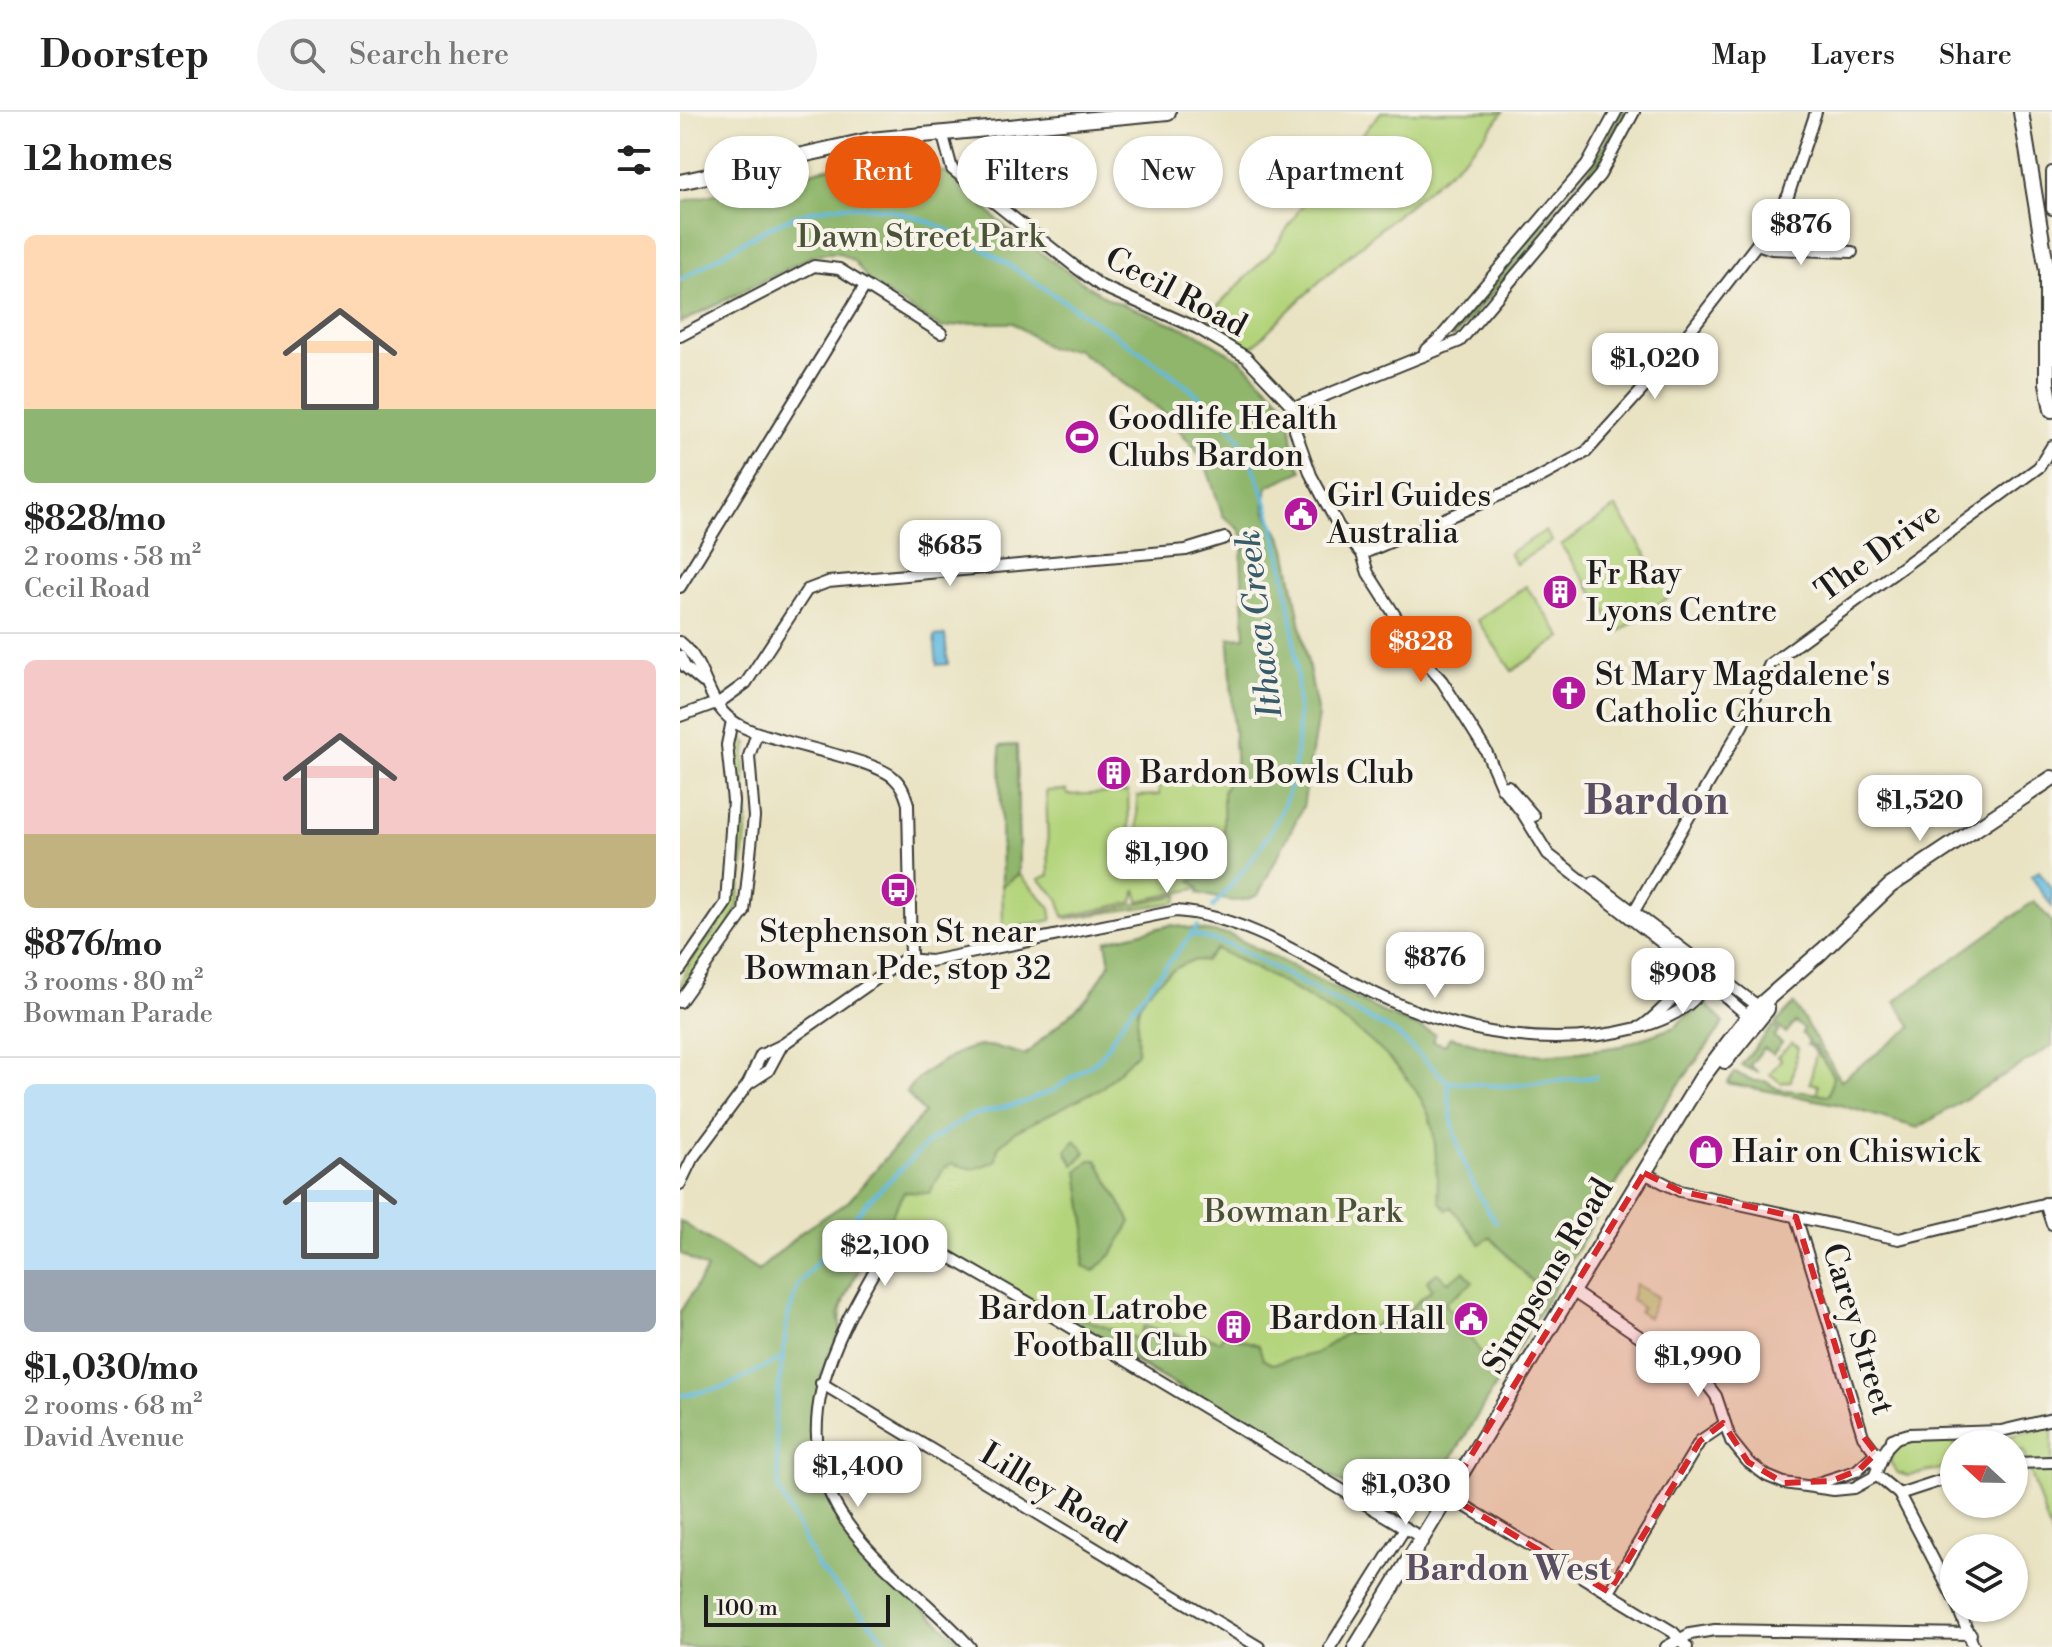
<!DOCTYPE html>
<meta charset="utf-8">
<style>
body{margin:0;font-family:"Libre Bodoni",serif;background:#f2f2f2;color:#222;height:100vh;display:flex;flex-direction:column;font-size:30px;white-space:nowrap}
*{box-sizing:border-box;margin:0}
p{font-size:26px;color:#767676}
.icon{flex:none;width:44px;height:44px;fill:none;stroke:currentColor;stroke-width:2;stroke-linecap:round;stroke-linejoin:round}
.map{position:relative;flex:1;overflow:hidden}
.details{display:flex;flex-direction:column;background:#fff;width:680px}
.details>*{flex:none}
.top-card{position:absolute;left:24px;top:24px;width:760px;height:72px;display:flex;gap:16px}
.needle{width:52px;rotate:292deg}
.fabs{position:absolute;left:1260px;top:1318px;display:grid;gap:16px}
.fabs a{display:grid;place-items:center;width:88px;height:88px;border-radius:50%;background:#fff;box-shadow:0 2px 6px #0004;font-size:40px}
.scale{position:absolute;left:24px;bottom:20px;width:186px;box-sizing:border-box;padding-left:8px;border:4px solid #1c1c1c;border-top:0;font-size:22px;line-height:28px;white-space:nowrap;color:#1c1c1c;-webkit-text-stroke:6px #f7f3e8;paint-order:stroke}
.price{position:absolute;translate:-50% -68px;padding:0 18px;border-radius:16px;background:#fff;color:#222;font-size:26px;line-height:52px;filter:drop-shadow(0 2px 4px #0008)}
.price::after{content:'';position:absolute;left:50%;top:48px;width:24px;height:18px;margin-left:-12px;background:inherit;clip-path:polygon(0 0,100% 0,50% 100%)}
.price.current{background:#ea580c;color:#fff}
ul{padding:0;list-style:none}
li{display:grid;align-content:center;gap:16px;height:424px;padding:0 24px}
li+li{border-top:2px solid #e0e0e0}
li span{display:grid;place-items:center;height:248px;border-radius:12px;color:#555}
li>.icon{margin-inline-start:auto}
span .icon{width:144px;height:144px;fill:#fffc;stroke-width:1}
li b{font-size:34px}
h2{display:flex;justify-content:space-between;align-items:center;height:96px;padding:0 24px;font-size:34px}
.pill{padding:0 28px;border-radius:36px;background:#fff;box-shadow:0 2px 6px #0004;font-size:28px;line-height:72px}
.pill.current{background:#ea580c;color:#fff}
header{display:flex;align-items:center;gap:48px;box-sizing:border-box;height:112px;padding:0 40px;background:#fff;border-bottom:2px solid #e0e0e0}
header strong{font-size:38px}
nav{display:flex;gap:44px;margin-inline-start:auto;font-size:28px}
.search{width:560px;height:72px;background:#f2f2f2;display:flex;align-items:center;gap:20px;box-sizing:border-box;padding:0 28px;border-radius:44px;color:#767676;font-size:30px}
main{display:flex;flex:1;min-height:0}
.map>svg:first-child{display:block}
.green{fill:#b4d47b;stroke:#68784c;stroke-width:2}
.forest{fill:#8fb66b;stroke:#566944;stroke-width:2}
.water{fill:#62badf;stroke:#3f6b7e;stroke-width:2}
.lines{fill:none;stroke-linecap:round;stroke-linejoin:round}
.stream{stroke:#62badf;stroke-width:4}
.minor-casing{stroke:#3b3a35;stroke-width:14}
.secondary-casing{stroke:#3b3a35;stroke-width:18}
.minor{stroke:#fff;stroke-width:10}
.secondary{stroke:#fff;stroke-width:14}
.marked{fill:#d62828;fill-opacity:0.2;stroke:#d62828;stroke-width:6;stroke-dasharray:16 10;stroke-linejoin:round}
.labels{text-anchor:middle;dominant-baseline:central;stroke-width:8;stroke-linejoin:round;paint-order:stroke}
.park-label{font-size:32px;fill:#4a5338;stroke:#f7f3e8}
.street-label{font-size:32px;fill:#1c1c1c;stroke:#f7f3e8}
.poi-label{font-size:32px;fill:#1c1c1c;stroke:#f7f3e8;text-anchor:start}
.water-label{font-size:34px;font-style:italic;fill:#385b6a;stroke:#f7f3e8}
.neighbourhood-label{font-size:34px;font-weight:bold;fill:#5a4e62;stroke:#f7f3e8}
.district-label{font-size:40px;font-weight:bold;fill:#5a4e62;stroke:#f7f3e8}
</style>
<header>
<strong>Doorstep</strong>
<div class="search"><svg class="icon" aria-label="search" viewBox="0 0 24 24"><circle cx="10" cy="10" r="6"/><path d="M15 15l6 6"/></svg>Search here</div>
<nav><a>Map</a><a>Layers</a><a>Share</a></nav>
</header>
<main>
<section class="details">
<h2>12 homes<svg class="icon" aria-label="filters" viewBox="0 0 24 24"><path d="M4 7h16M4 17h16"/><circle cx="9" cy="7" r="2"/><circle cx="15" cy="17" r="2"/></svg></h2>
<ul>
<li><span style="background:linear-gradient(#ffd9b3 70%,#8fb573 0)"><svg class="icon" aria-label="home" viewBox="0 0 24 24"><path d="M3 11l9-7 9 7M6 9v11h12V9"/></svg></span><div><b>$828/mo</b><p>2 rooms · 58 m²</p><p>Cecil Road</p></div></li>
<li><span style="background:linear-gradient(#f6c9c9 70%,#c2b280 0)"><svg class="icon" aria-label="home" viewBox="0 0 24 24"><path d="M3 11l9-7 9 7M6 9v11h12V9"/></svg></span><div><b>$876/mo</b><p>3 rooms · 80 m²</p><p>Bowman Parade</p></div></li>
<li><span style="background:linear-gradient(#bfe0f5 75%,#9aa5b1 0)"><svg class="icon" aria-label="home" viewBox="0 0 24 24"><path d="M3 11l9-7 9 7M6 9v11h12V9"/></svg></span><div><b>$1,030/mo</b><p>2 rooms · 68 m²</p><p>David Avenue</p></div></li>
</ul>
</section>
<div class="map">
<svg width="1372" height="1535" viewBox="0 0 1372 1535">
<rect width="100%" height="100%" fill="#f7f3e8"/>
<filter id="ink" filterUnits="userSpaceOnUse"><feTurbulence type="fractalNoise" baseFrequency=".0125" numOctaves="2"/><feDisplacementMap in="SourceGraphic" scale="16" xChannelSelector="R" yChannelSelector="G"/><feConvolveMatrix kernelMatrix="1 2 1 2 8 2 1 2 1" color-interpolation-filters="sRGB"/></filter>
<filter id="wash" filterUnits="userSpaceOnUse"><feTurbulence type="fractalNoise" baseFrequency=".006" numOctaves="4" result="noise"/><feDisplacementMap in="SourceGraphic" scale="32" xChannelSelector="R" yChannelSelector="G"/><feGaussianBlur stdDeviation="1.8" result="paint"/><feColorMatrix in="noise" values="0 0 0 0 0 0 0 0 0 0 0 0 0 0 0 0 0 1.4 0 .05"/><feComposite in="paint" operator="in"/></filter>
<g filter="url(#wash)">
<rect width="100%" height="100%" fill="#e9e3c3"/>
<g class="green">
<path d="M 701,0 L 823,0 C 795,42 751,74 713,106 C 663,148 613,191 569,239 L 545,219 L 524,208 L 594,137 L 619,98 Z"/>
<polygon points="936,395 992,483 939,520 881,433"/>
<polygon points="865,419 872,429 836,452 829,441"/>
<polygon points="846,474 882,525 832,559 797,508"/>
<polygon points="565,522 576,522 553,748 519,776 459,789 456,777 453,790 384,805 378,786 359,767 369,763 366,679 386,678 388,683 448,680 450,755 459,754 457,684 479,683 479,667 504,663 504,654 556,661 549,526 565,526"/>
<path d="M 57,621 L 68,631 L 64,644 L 67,712 L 58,794 L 44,822 L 0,882 C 0,849 37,826 48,796 C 58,770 58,714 58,684 C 57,663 51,644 53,622 Z"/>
<polygon points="337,633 339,762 371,796 372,808 323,818 320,634"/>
<polygon points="499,783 496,790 386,807"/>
<path d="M 491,813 L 550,823 L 710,904 L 755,922 L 752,929 L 765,933 L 770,925 L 822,939 L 863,943 L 900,940 L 941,934 L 995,915 L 1022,888 L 1044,911 L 984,993 L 738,1402 L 731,1406 L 720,1405 L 220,1113 L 208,1112 C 190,1143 155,1185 161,1220 C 121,1280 130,1363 171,1421 L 0,1535 L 0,1200 L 27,1157 L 0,1141 L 0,1109 L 78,1159 L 123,1119 L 169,1089 L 244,1001 L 226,980 C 239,961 283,932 307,934 C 320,935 333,940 345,943 L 409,885 L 430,851 L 426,829 Z"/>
<polygon points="1112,931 1118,936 1111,969 1101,971 1090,962 1101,948 1097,945"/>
<polygon points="1132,933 1153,964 1149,984 1137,981 1138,973 1130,971 1136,941 1130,935"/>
<polygon points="955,1172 977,1185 968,1206 959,1200 962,1196 951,1188"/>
<polygon points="1372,1314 1372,1426 1344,1339 1334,1341 1334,1332 1274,1332 1274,1354 1228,1364 1217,1361 1210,1350 1215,1336 1231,1329 1313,1328"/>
</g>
<g class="forest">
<polygon points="941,0 949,0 917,60 773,226 771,221 911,56"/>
<path d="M 186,47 L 221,49 L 268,61 L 326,116 L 405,172 L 429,187 L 514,220 L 561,248 L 609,296 L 614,341 L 622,359 L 588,374 C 577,409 597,407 606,436 L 638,603 L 623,695 L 578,783 C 554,794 544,787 518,781 L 519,776 L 510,768 L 525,765 L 544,750 L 543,680 L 552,661 L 556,660 L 549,526 L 565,525 L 561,444 L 566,431 L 559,417 L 543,404 L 524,348 L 487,303 L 396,237 L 369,236 L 333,211 L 292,211 L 261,216 L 191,172 L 174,149 L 159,141 L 146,141 L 132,144 L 0,211 L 0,90 Z"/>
<polygon points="337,633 339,762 322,774 320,634"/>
<polygon points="1354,789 1372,810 1372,934 1238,1016 1156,992 1047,971 1055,961 1075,969 1085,969 1098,977 1149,983 1153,964 1135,934 1127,933 1129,930 1122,921 1124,917 1115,910 1106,921 1095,912 1114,892 1161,968 1232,915 1215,889"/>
<path d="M 491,813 L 550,823 L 710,904 L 755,922 L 752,929 L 765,933 L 770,925 L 822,939 L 863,943 L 900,940 L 941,934 L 995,915 L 1022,888 L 1044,911 L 984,993 L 738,1402 L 723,1406 L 383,1206 L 385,1200 L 458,1227 L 464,1214 L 517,1228 L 522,1223 L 540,1229 L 543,1222 L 579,1233 L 583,1247 L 592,1252 L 637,1241 L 666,1221 L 685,1219 L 702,1209 L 709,1216 L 752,1177 L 747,1169 L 757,1161 L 768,1170 L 784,1159 L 793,1170 L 765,1191 L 812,1256 L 832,1243 L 828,1237 L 863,1181 L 810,1125 L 800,1132 L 771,1095 L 767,1098 L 760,1090 C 754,1061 759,1025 747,999 C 714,925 606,871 536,837 L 525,849 C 504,843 466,875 459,895 C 455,908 459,927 457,941 L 423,975 L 336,1019 L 318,1035 L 316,1049 L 294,1057 L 272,1052 L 263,1057 L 249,1081 L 224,1080 L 185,1153 L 176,1161 L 158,1202 L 161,1220 C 129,1269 126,1344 154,1397 C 174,1437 251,1501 285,1535 L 0,1535 L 0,1200 L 27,1157 L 0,1141 L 0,1109 L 78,1159 L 123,1119 L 169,1089 L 244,1001 L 226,980 C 239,961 283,932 307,934 C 320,935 333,940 345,943 L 409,885 L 430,851 L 426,829 Z"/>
<polygon points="1093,914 1099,919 1094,925 1102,931 1093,942 1084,936 1070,953 1079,961 1061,953"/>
<polygon points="395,1028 406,1040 394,1053 386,1039"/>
<polygon points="410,1048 417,1048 451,1110 433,1141 414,1159 403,1154 406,1118 398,1059"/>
</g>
<g class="water">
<polygon points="265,523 268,552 257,553 254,524"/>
<polygon points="1359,759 1372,778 1372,795 1351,764"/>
</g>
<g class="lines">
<g class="stream">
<path d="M 0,168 C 50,140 105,96 164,94 C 242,92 305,137 367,178 C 420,214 524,275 558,326 C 605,397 634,598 609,679 C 594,725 563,759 533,795"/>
<polyline points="511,822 552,834 716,921 768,970 824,974 916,965"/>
<path d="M 768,971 C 770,1021 787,1069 816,1110"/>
<polyline points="0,1284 45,1275 104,1245"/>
<polyline points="212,1535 139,1456 99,1378 95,1305 108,1205 118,1173 191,1086 250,1029 289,1004 342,991 374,978 420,946 447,903 518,814"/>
</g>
</g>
</g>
<g filter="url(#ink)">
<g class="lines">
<defs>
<g id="minor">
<polyline points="262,20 272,57 398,157 421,174 517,216 566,245 614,296 615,318 631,363 659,415 682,442 688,461 739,541"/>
<polyline points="1372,60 1372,97"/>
<polyline points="1077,132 1092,137 1172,140"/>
<polyline points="0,224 134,154 159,157 261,221"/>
<polyline points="745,239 761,225 907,53 936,0"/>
<polyline points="614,296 780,229 920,63 954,0"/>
<polyline points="682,442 855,368 906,340 980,258 1077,132 1108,84 1136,0"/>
<polyline points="0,475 185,174"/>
<path d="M 0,530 C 30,554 23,596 63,615 C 97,632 193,646 214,666 C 222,673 225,682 228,692 L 231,846"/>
<polyline points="739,543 762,569 806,639 822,676 842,700 868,742 986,834 1068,904"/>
<polyline points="0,544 5,555 23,570"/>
<polyline points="37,592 66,571 127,478 148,470 506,438 545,426"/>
<polyline points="0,604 36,591"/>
<polyline points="828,674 854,704"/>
<polyline points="914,770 1078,894"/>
<polyline points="950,806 1062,614 1090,552 1359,355 1372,334"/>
<polyline points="0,858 46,791 53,689 47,633 52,609"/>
<polyline points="0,890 64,800 74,705 69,644 77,621"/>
<path d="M 68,972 L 81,943 L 102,933 L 225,847 L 251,849 L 496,799 C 560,804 615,839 670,869 C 759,917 858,941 957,916 C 987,908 1023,892 1029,859 C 1009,863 983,901 961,915"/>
<polyline points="964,1061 1000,1079 1219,1127 1372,1090"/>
<polyline points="0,1072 12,1047 68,972 88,959 102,933"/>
<polyline points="1365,1091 1372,1112"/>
<polyline points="1116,1105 1183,1324 1196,1341 1196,1352"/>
<polyline points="892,1179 1023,1267 1036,1284 1051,1329 1068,1350 1087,1364 1104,1371 1154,1378 1174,1376 1194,1365 1207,1335 1217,1325"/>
<polyline points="141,1271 579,1535"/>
<polyline points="1212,1327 1229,1322 1321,1319 1372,1307"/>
<polyline points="1334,1351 1372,1350"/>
<polyline points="1196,1363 1219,1382 1274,1487"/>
<polyline points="1135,1372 1176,1359 1197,1340"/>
<polyline points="1219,1382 1274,1364"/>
<polyline points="767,1383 993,1520 1007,1535"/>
<polyline points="929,1480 1020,1329 1045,1312"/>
<polyline points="1278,1496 1294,1535"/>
<path d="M 290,1535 C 254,1494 207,1463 173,1419 C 91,1315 166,1210 219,1116 L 377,1207 L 742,1426"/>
<polyline points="650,1535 725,1416"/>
<polyline points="986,1535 1010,1522 1035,1518 1291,1522"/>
</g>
<g id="secondary">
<polyline points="1341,0 1367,159 1367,271 1372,298"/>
<polyline points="0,70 190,28 488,0"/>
<polyline points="1137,844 1210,774 1372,666"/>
<polyline points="1045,949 1087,897"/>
<polyline points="676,1535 1021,967 1071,901 1142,839"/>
</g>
</defs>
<use href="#minor" class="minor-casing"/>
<use href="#secondary" class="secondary-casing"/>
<use href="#minor" class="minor"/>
<use href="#secondary" class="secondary"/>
</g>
</g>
<path class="marked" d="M 964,1061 L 1000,1079 L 1116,1105 L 1183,1324 L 1196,1341 L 1179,1358 L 1151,1369 L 1104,1371 L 1068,1350 L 1043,1311 L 1020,1329 L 929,1480 L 767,1383 Z"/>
<defs>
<symbol id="stadium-disc" viewBox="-11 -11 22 22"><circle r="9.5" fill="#b5179e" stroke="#f7f3e8"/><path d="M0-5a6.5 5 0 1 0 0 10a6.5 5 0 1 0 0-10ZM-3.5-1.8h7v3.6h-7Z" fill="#fff"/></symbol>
<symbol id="civic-disc" viewBox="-11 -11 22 22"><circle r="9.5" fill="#b5179e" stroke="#f7f3e8"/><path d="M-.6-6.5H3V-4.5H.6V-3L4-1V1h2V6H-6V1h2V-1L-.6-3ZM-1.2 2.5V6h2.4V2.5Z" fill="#fff"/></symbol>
<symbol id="building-disc" viewBox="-11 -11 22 22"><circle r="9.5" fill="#b5179e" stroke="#f7f3e8"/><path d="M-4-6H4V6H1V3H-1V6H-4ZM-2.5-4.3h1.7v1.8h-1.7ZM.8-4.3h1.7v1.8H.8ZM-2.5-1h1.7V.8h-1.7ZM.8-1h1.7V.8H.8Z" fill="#fff"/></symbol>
<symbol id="church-disc" viewBox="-11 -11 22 22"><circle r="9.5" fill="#b5179e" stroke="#f7f3e8"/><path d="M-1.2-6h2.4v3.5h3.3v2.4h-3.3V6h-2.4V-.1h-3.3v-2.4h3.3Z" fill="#fff"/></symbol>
<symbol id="bus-disc" viewBox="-11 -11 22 22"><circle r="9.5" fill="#b5179e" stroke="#f7f3e8"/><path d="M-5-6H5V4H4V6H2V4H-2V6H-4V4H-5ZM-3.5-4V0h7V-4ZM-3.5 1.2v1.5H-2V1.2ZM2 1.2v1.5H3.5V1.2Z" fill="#fff"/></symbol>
<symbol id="shop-disc" viewBox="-11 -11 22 22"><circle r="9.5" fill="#b5179e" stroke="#f7f3e8"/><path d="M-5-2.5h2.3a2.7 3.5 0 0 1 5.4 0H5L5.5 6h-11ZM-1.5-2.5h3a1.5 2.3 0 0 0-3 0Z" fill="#fff"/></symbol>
</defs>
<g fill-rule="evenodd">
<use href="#stadium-disc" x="382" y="305" width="40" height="40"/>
<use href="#civic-disc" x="601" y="382" width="40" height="40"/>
<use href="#building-disc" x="860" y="460" width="40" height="40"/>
<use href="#church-disc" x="869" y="561" width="40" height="40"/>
<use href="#building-disc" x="414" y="641" width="40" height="40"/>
<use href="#bus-disc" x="198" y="758" width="40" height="40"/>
<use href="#shop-disc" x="1006" y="1020" width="40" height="40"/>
<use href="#civic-disc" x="771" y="1187" width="40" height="40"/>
<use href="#building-disc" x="534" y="1195" width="40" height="40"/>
</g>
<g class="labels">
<g class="park-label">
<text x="241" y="125">Dawn Street Park</text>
<text x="623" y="1100">Bowman Park</text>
</g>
<g class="street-label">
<text transform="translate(496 180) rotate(28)">Cecil Road</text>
<text transform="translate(1198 440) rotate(-36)">The Drive</text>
<text transform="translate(868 1164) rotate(-59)">Simpsons Road</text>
<text transform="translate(1178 1217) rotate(73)">Carey Street</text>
<text transform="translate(373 1381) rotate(31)">Lilley Road</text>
</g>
<g class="poi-label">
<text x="428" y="307">Goodlife Health<tspan x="428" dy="37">Clubs Bardon</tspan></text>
<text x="647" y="384">Girl Guides<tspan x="647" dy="37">Australia</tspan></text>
<text x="906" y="462">Fr Ray<tspan x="906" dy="37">Lyons Centre</tspan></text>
<text x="915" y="563">St Mary Magdalene's<tspan x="915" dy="37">Catholic Church</tspan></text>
<text x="460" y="661">Bardon Bowls Club</text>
<text x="218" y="820" text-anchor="middle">Stephenson St near<tspan x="218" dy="37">Bowman Pde, stop 32</tspan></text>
<text x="1052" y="1040">Hair on Chiswick</text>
<text x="528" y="1197" text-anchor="end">Bardon Latrobe<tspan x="528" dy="37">Football Club</tspan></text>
<text x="765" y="1207" text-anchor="end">Bardon Hall</text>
</g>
<g class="water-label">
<text transform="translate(580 512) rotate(-97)">Ithaca Creek</text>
</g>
<g class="neighbourhood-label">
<text x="828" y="1458">Bardon West</text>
</g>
<g class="district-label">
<text x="976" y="690">Bardon</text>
</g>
</g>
</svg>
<div class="fabs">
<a><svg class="needle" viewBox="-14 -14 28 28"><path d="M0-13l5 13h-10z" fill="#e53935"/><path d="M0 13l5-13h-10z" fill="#767676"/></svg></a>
<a><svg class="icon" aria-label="layers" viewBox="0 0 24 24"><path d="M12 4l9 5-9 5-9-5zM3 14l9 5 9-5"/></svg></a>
</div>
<div class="scale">100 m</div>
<b class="price" style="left:1121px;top:155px">$876</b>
<b class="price" style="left:975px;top:289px">$1,020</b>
<b class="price" style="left:270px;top:476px">$685</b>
<b class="price current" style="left:741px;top:572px">$828</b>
<b class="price" style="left:1240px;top:731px">$1,520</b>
<b class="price" style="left:487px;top:783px">$1,190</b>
<b class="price" style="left:755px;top:888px">$876</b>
<b class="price" style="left:1003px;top:904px">$908</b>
<b class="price" style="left:205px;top:1176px">$2,100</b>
<b class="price" style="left:1018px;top:1287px">$1,990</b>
<b class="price" style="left:178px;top:1397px">$1,400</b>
<b class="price" style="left:726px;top:1415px">$1,030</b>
<div class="top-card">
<a class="pill">Buy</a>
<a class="pill current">Rent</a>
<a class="pill">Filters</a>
<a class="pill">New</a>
<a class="pill">Apartment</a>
</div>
</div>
</main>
